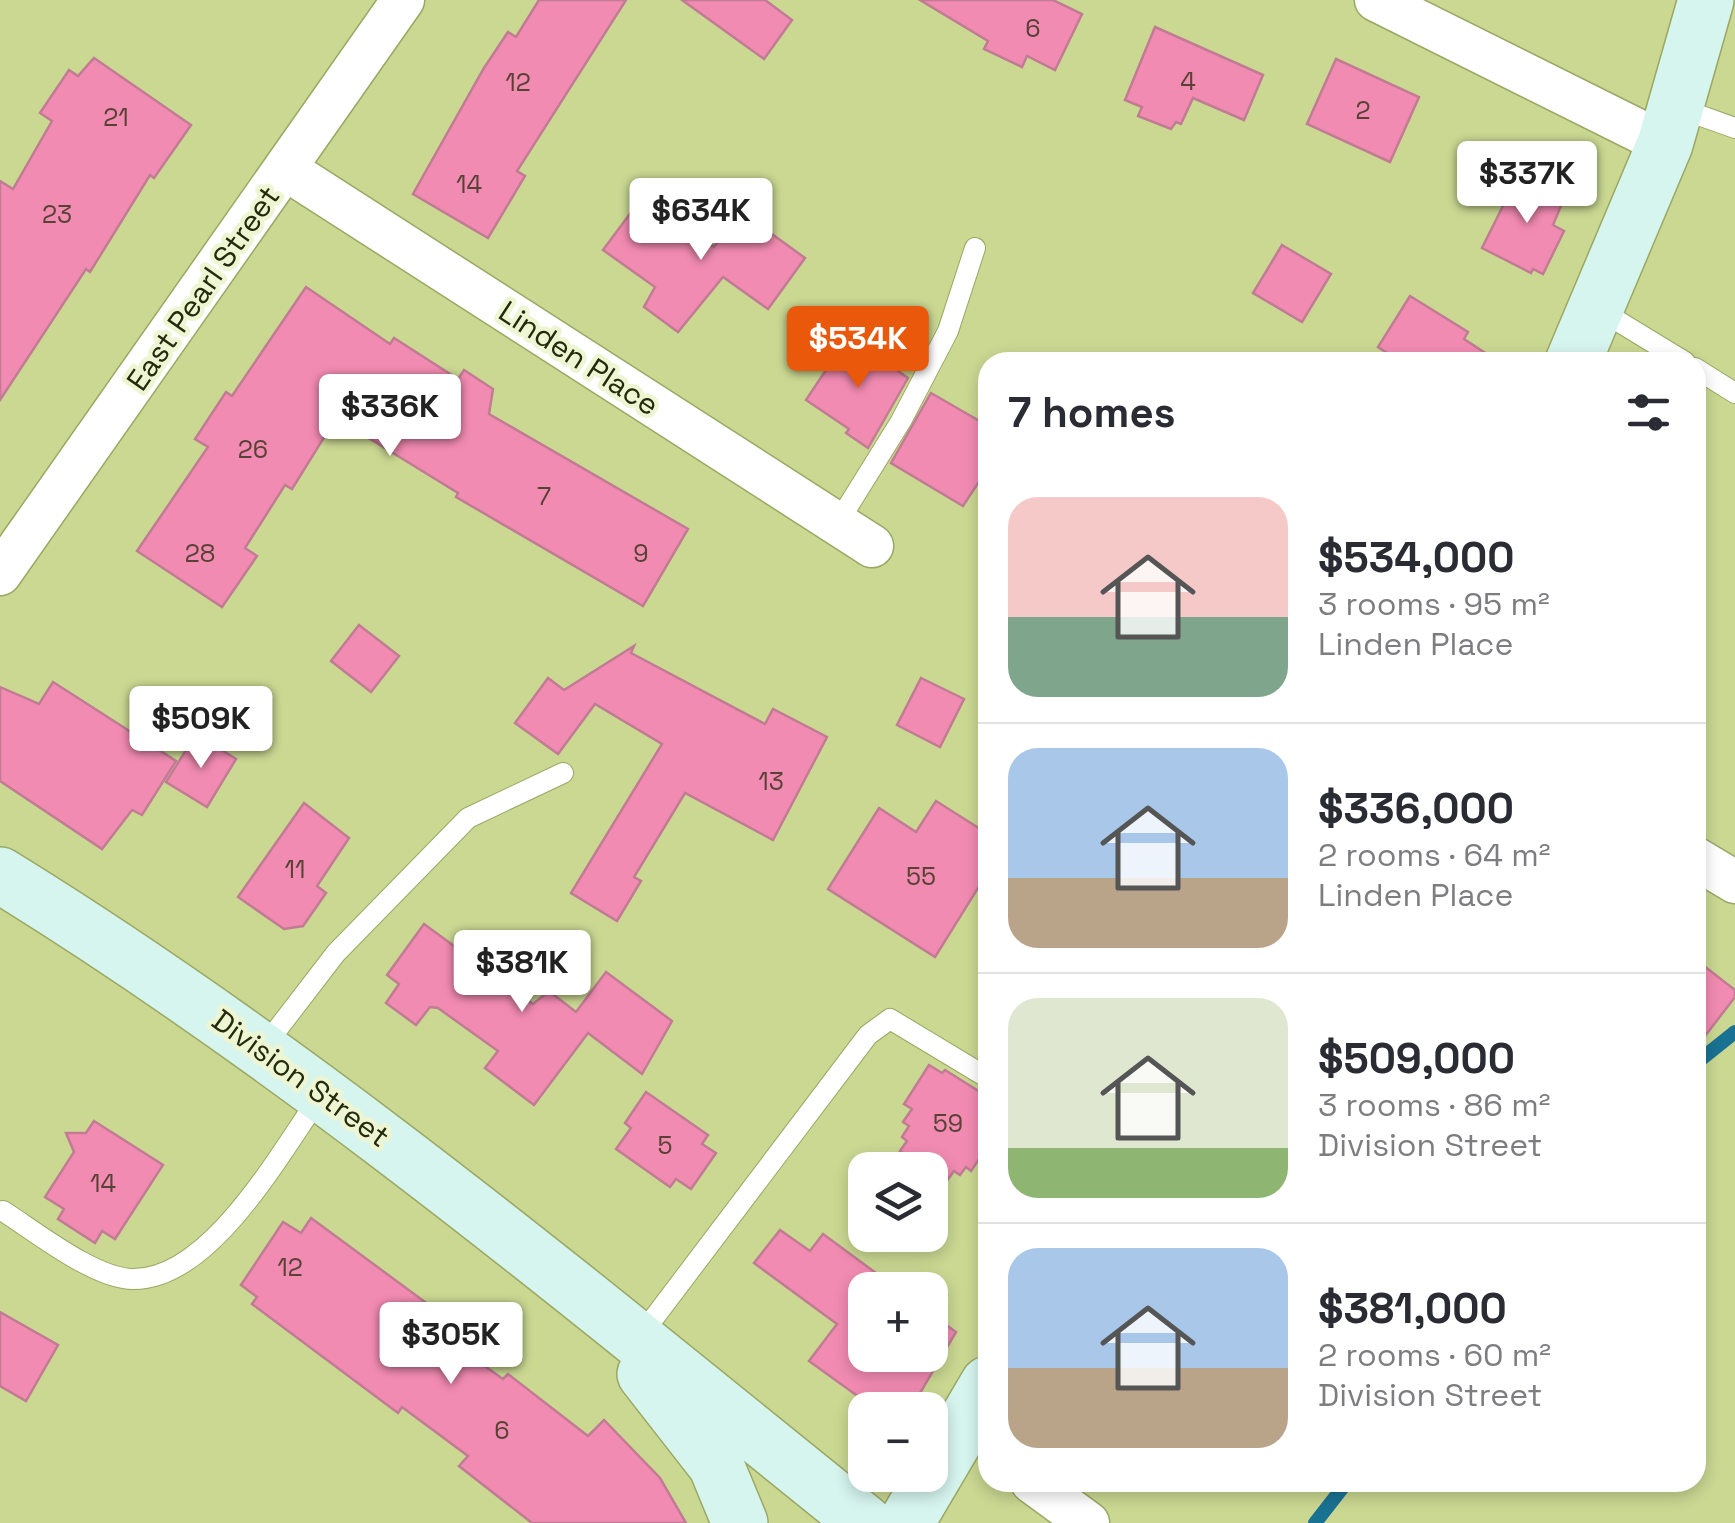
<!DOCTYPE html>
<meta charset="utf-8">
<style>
body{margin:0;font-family:"Space Grotesk",sans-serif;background:#f7f7f7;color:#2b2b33;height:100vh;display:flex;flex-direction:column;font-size:38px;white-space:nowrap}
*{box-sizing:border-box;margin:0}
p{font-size:32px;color:#7c7c81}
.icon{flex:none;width:55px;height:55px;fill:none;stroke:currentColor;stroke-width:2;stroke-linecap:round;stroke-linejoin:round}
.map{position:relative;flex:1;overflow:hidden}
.details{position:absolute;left:978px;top:352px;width:728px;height:1140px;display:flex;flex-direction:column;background:#fff;border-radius:30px;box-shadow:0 5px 15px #0003}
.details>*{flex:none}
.buttons{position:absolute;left:848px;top:1152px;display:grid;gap:20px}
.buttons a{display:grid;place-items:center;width:100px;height:100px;border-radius:20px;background:#fff;box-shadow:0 5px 15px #0003;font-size:50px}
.price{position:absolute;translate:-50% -85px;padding:0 22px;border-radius:10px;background:#fff;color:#222;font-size:32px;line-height:65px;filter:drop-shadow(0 2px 5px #0008)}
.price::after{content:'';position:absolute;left:50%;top:60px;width:30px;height:22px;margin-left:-15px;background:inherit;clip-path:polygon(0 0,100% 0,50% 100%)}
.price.on{background:#ea580c;color:#fff}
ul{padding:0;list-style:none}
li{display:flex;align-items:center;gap:30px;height:250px;padding:0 30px}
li+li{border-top:2px solid #e1e1e2}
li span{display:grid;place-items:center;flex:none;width:280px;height:200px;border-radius:30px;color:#555}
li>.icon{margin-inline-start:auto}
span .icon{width:120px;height:120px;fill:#fffc;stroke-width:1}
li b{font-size:42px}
h2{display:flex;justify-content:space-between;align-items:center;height:120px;padding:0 30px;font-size:42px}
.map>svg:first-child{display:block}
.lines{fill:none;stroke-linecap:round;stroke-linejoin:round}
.stream{stroke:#1a7293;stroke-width:14}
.building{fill:#f28bb1;stroke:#c17c94;stroke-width:2.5}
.lane-casing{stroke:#9ba764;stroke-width:22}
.street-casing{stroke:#9ba764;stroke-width:45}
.secondary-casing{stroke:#9ba764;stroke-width:58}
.lane{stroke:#fff;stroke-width:20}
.street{stroke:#fff;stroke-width:42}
.secondary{stroke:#d6f5ee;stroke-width:55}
.labels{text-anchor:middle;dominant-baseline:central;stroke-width:9;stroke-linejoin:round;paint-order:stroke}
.number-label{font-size:25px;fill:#584236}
.street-label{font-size:30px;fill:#25290d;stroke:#edf5d2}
</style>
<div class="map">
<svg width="1735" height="1523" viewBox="0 0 1735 1523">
<rect width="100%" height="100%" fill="#cad892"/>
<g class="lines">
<g class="stream">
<polyline points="1695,1064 1735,1032"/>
<polyline points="1315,1523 1347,1482"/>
</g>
</g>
<g class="building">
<polygon points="539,0 626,0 517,171 525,176 488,238 413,194 484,68 508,32 516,37"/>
<polygon points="682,0 765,0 792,20 764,59"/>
<polygon points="920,0 1053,0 1082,14 1055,70 1027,56 1022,67 984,49 988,41"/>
<polygon points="1155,27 1263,75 1244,120 1193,98 1181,124 1176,122 1171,129 1138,116 1142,107 1125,100"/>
<polygon points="94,58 191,125 154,178 150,175 90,272 86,269 0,400 0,181 13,189 52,121 40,113 69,70 78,76"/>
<polygon points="1336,59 1419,97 1390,162 1307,124"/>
<polygon points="1525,175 1565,196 1553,225 1564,231 1543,274 1533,269 1531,273 1482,248 1515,182 1521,185"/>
<polygon points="638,203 687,241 693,232 714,247 740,211 805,258 768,309 723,277 678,332 644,307 655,287 603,250"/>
<polygon points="1282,245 1331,274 1302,322 1253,293"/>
<polygon points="306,287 390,344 394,338 458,379 464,370 493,389 489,414 688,529 643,606 456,497 458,493 336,418 292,489 285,485 245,548 257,556 222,607 137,551 208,447 195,439 226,392 232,396"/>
<polygon points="1410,296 1468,332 1464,339 1499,362 1401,362 1378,347"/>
<polygon points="848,337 908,378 868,448 846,433 849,429 806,400"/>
<polygon points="931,393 988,426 988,468 963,506 891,463"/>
<polygon points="359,625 399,656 371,692 331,661"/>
<polygon points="634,646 631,653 765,724 773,709 827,737 773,840 685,793 634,877 641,881 617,921 571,893 662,744 595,704 558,754 515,723 548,678 564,690"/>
<polygon points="921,678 964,699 940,747 897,725"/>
<polygon points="53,682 176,761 142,815 132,810 102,849 0,781 0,687 39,704"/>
<polygon points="196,734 236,759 207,807 166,782"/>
<polygon points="936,801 988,834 988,872 935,957 828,889 879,808 916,832"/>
<polygon points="304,803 349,838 317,886 326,893 303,926 284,929 238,897"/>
<polygon points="424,924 533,1004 549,991 576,1012 606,972 672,1021 642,1074 588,1033 534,1105 485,1068 498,1051 438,1008 430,1007 416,1025 386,1003 399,984 387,975"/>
<polygon points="1695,959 1735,990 1735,997 1695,1049"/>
<polygon points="929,1065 942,1073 945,1070 988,1097 988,1146 971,1171 966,1167 960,1175 954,1171 946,1182 900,1151 907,1141 902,1137 909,1126 903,1122 912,1109 904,1104"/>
<polygon points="646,1092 708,1135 702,1144 716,1153 691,1189 676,1179 670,1187 616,1149 631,1128 625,1123"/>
<polygon points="94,1121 163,1165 115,1239 102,1231 95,1243 58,1219 64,1209 45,1197 74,1152 66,1133 86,1133"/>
<polygon points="311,1218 448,1319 438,1333 503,1379 508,1374 588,1436 604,1420 660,1478 686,1523 532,1523 459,1466 468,1456 402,1407 398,1413 252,1304 257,1297 241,1285 283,1222 301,1233"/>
<polygon points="780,1230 810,1251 823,1234 899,1290 865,1290 865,1355 930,1355 930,1313 956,1332 910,1410 877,1410 809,1361 837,1324 754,1263"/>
<polygon points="0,1312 58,1345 26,1401 0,1386"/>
</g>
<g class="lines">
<defs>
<g id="lane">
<polyline points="1676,107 1735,128"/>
<polyline points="1598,309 1685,362"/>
<polyline points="1695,368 1735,393"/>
<polyline points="837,524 901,421 948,331 975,248"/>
<polyline points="263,1048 336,953 468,818 563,773"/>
<path d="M 3,1211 C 36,1232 95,1279 133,1279 C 211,1280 281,1151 321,1095"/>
<polyline points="638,1339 868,1035 890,1019 988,1078"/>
</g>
<g id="street">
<polyline points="1376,0 1665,144"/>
<polyline points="287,170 872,546"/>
<polyline points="0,574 403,0"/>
<polyline points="1695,858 1735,882"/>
<polyline points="1032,1482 1088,1523"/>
</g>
<g id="secondary">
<polyline points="1573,362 1665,144 1706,0"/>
<path d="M 0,875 C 307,1064 584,1297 865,1523"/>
<polyline points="645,1374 716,1465 740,1523"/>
<polyline points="906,1523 988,1384"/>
</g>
</defs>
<use href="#lane" class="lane-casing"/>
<use href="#street" class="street-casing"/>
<use href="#secondary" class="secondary-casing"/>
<use href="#lane" class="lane"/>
<use href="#street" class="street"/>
<use href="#secondary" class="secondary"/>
</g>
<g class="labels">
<g class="number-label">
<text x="1033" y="28">6</text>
<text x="1188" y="81">4</text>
<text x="518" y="82">12</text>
<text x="1363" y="110">2</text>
<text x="116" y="117">21</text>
<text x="469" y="184">14</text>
<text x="57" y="214">23</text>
<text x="253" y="449">26</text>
<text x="544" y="496">7</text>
<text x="200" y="553">28</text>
<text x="641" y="553">9</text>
<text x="771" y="781">13</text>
<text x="295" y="869">11</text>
<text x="921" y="876">55</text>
<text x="948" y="1123">59</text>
<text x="665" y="1145">5</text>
<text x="103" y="1183">14</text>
<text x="290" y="1267">12</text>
<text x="502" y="1430">6</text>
</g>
<g class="street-label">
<text transform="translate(203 288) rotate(-55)">East Pearl Street</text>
<text transform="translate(579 358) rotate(33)">Linden Place</text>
<text transform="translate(301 1078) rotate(36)">Division Street</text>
</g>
</g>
</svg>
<div class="buttons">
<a><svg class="icon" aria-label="layers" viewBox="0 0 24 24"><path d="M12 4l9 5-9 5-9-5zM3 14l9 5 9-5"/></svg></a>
<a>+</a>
<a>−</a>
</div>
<b class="price" style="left:1527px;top:226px">$337K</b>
<b class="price" style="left:701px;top:263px">$634K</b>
<b class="price on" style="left:858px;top:391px">$534K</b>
<b class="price" style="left:390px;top:459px">$336K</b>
<b class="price" style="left:201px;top:771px">$509K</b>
<b class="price" style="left:522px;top:1015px">$381K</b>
<b class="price" style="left:451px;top:1387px">$305K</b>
<section class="details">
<h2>7 homes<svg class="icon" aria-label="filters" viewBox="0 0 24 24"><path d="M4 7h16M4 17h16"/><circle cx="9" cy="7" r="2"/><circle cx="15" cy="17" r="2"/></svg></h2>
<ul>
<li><span style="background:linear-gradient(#f6c9c9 60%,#7fa58c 0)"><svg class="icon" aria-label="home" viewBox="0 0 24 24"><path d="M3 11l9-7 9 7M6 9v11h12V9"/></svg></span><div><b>$534,000</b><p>3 rooms · 95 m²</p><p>Linden Place</p></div></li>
<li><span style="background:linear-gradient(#a9c7e8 65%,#b9a48a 0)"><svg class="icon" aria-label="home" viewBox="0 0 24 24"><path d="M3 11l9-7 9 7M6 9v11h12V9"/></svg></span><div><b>$336,000</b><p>2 rooms · 64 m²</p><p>Linden Place</p></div></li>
<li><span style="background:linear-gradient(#dfe7d0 75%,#8fb573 0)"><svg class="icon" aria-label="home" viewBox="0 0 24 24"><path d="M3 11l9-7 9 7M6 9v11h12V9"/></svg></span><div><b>$509,000</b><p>3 rooms · 86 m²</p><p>Division Street</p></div></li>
<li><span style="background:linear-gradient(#a9c7e8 60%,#b9a48a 0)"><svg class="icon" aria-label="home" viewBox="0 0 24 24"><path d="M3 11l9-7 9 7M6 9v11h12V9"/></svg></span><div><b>$381,000</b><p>2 rooms · 60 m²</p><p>Division Street</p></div></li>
</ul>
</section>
</div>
